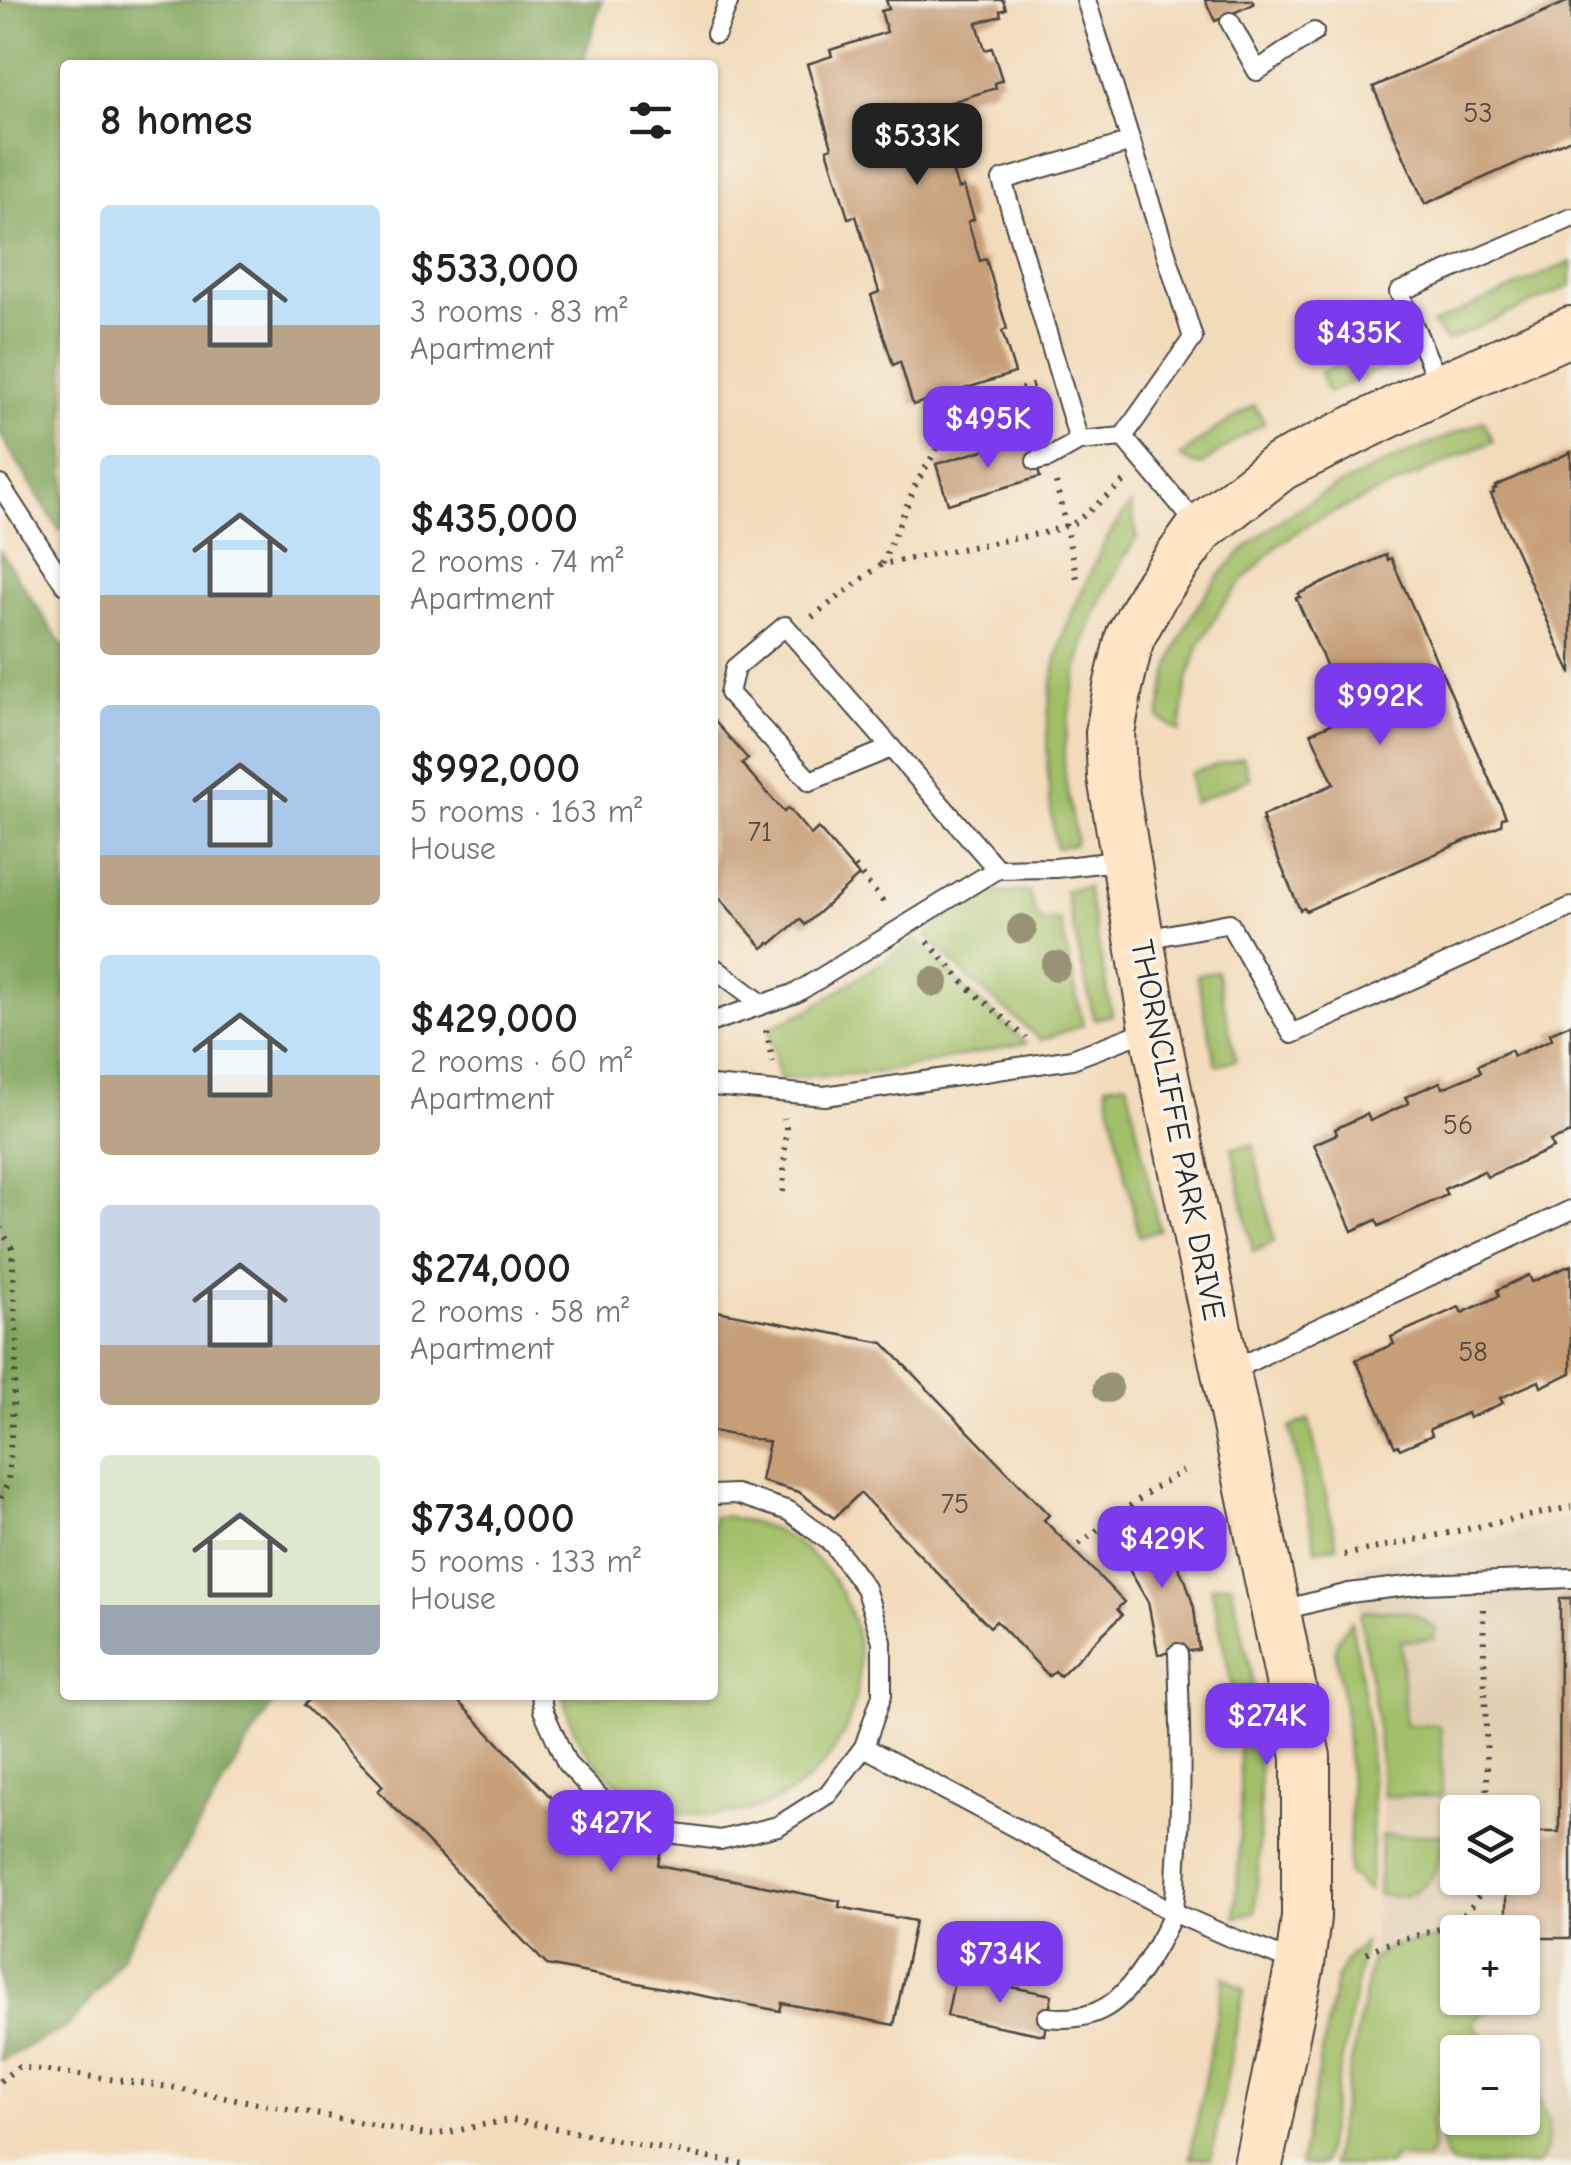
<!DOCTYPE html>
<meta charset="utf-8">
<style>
body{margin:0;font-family:"Comic Neue",sans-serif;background:#f2f2f2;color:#202124;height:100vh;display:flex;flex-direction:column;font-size:38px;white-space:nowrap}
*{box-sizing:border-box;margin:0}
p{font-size:32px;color:#757577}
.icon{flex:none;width:55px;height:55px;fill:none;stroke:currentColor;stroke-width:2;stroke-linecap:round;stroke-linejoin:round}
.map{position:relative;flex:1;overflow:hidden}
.sheet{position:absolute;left:60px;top:60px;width:658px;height:1640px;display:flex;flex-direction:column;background:#fff;border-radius:10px;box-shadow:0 2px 8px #0004}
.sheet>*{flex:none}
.tools{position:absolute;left:1440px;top:1795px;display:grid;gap:20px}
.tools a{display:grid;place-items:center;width:100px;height:100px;border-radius:10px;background:#fff;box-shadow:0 2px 8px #0004;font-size:50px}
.price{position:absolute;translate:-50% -85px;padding:0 22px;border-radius:20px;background:#7c3aed;color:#fff;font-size:32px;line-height:65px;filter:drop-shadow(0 2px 5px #0008)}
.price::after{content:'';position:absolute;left:50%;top:60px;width:30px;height:22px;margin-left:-15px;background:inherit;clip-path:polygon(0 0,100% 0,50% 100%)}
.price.active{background:#222;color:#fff}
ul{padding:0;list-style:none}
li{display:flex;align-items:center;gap:30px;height:250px;padding:0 40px}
li span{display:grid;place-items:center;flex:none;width:280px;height:200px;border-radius:10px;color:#555}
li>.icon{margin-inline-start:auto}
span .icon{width:120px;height:120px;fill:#fffc;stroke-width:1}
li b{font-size:42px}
h2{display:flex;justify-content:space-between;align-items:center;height:120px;padding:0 40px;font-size:42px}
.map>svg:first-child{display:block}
.built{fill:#e0cdb1;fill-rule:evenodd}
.green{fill:#a2c069;stroke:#66764a;stroke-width:2.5}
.forest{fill:#81a65d;stroke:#566844;stroke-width:2.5}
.building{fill:#c69e78}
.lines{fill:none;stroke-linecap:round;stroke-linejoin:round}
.lane-casing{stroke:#494541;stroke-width:22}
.secondary-casing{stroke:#494541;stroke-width:52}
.path{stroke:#494541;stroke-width:6;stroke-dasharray:2.5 8;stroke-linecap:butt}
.lane{stroke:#fff;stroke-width:18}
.secondary{stroke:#ffe4c6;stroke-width:48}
.tree{fill:#989376}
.labels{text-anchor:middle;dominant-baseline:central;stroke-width:8;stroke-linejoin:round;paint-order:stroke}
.number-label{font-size:28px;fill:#52483e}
.street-label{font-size:32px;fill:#2b2b2b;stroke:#f7f3e8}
</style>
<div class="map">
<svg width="1571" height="2165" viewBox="0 0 1571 2165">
<rect width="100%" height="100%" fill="#f7f3e8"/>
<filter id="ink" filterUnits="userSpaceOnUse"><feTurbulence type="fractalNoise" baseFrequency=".01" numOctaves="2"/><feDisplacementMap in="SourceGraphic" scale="20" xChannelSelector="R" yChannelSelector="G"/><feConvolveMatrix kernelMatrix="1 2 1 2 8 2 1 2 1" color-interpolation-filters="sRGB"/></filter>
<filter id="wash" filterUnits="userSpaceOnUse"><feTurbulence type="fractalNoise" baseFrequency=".0048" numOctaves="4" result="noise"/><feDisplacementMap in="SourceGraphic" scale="40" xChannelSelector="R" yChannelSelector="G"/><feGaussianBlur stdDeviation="2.25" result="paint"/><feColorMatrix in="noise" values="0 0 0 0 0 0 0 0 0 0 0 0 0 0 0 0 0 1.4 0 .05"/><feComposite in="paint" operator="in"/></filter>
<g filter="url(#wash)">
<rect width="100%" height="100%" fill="#f2dbbb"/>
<path class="built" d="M 1571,1520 L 1571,2165 L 1331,2165 L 1369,1971 L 1378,1895 L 1383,1796 L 1376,1712 L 1360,1614 L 1358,1566 ZM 1458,1812 L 1522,1812 L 1522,1878 L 1458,1878 ZM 1458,1932 L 1522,1932 L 1522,1998 L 1458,1998 ZM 1458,2052 L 1522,2052 L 1522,2118 L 1458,2118 Z"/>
<g class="green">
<polygon points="1571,262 1571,286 1446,341 1432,324"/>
<polygon points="1395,340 1394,360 1390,365 1328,393 1320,373"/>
<polygon points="1254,405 1265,423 1240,437 1203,464 1196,465 1180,457 1213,431"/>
<path d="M 1484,421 L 1493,441 L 1312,522 L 1278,545 L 1246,577 L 1222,606 L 1200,644 L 1187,680 L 1180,732 L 1159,718 C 1163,693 1168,668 1178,644 C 1231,514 1366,473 1484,421 Z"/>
<path d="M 1131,505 L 1137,537 C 1098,597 1079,644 1069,715 C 1067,730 1063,746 1064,761 C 1065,787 1072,813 1076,837 L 1074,845 L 1056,848 C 1045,777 1041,704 1064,634 C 1069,617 1078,601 1085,585 C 1098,556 1110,528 1131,505 Z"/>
<polygon points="1243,757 1250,778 1193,803 1190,773"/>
<polygon points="1087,887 1112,1015 1094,1019 1065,890"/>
<polygon points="1029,892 1035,913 1042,922 1060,920 1083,1025 1041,1040 968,978 926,935 975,898 992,893"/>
<polygon points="916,939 967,990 1026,1043 883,1072 779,1079 769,1028 811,1009"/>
<polygon points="1217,971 1236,1060 1216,1065 1197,975"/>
<polygon points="1127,1082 1159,1230 1139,1236 1106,1085"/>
<polygon points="1253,1145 1274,1242 1253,1252 1232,1148"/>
<polygon points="1309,1419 1337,1546 1316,1550 1290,1428"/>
<path d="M 727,1516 C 743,1521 763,1524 778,1532 C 917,1605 867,1817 708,1815 C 677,1815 648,1807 623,1788 C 590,1761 572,1738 563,1695 L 712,1695 L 713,1517 Z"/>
<path d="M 1231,1583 C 1238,1615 1247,1648 1252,1681 C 1262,1758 1262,1834 1255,1912 L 1235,1917 C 1240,1847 1244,1778 1235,1708 C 1230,1668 1219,1627 1211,1587 Z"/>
<path d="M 1366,1611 C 1401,1611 1408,1605 1436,1630 L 1433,1639 L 1401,1641 L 1405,1725 L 1438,1725 L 1441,1730 L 1442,1796 L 1383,1796 L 1376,1712 L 1360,1614 Z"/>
<path d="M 1351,1621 C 1369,1709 1378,1800 1369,1891 L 1348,1874 L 1351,1801 L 1345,1713 L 1335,1650 L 1338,1638 Z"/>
<path d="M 1443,1834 C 1442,1861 1433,1890 1402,1896 C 1395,1897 1385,1895 1378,1895 L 1381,1836 Z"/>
<path d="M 1439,1938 L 1457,1949 L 1458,1998 L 1507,1998 L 1506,2003 C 1495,2012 1478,2009 1473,2024 L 1488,2043 L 1487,2052 L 1458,2052 L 1457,2083 L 1447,2091 L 1432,2120 L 1433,2149 L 1427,2158 L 1420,2160 L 1396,2155 L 1389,2165 L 1331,2165 L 1371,1961 L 1390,1947 Z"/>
<polygon points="1364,1943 1322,2165 1300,2165 1336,1980 1346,1959"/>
<polygon points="1224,1976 1244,1990 1211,2159 1190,2158"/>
<path d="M 1523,2085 C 1550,2103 1556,2137 1538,2165 L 1451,2165 C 1436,2140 1437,2114 1457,2092 L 1458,2118 L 1522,2118 Z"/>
</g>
<g class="forest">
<polygon points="0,0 602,0 582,65 65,65 65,524 60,531 0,434"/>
<polygon points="0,551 65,649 65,1695 277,1695 107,1980 68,2026 0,2061"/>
</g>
<g id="blocks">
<g class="building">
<polygon points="886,0 1003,0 1006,9 1000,11 1001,16 977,23 985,50 992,48 1002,80 995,83 996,88 932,108 935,117 942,114 952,145 945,147 958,189 964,187 974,219 968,222 980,261 986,259 1007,329 1002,331 1015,373 913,405 900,362 893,365 871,295 879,292 856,216 848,218 827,149 832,147 807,64 832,56 830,50 887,32 881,11 889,9"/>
<polygon points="1205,0 1252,0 1254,4 1215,21"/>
<polygon points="1571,0 1571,139 1425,204 1373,87"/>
<polygon points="1028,437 1040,477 948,504 936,464"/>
<polygon points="1571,452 1571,674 1491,494 1494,493 1493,490 1497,488 1496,486"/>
<polygon points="1386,555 1388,560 1391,558 1506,817 1502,818 1501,825 1306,911 1304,908 1300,910 1262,821 1264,821 1262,816 1334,784 1311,733 1349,716 1296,598 1300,597 1298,594"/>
<polygon points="712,718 748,759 742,764 784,812 788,808 811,835 818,828 859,876 805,925 800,919 771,944 769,943 763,948 712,889"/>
<polygon points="1571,1024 1571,1133 1550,1141 1553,1148 1487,1177 1484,1171 1444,1189 1447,1195 1379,1226 1376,1220 1352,1231 1314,1144 1337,1134 1335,1129 1367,1114 1370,1121 1409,1103 1405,1097 1440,1082 1443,1088 1481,1072 1478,1065 1511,1050 1514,1056 1552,1039 1550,1033"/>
<polygon points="1571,1265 1571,1373 1541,1387 1539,1381 1500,1398 1503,1403 1469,1418 1467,1413 1430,1429 1432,1435 1400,1449 1398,1445 1395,1447 1356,1360 1394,1344 1391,1337 1459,1307 1462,1313 1499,1296 1497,1290 1529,1275 1532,1282"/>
<polygon points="712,1310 883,1343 1049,1515 1044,1520 1124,1602 1117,1609 1122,1615 1060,1676 1055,1671 1049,1676 996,1621 990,1627 860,1493 834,1518 799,1492 761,1481 769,1442 712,1431"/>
<polygon points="1144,1524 1158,1537 1174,1559 1186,1582 1194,1608 1199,1650 1158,1654 1148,1602 1130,1571 1114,1554"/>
<polygon points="1560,1598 1571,1598 1571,1938 1522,1938 1522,1932 1506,1932 1506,1878 1522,1878 1522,1832 1559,1832"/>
<polygon points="314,1695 452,1695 569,1816 597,1789 628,1811 665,1828 658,1865 840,1901 839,1907 915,1921 894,2025 782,2003 780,2011 547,1965 378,1791 383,1786 304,1705"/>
<polygon points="955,1976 1052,1995 1044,2035 947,2016"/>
</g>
</g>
</g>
<g filter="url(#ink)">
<use href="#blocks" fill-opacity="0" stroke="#494541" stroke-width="2.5"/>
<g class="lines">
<defs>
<g id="lane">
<polyline points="1086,0 1193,338 1123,437 1200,528"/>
<polyline points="1230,22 1257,71 1314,32"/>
<polyline points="716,34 729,0"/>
<polyline points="1440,386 1399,292 1571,218"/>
<polyline points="1123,437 1079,441 1002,180 1131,142"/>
<polyline points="1036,461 1049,458 1079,441"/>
<polyline points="0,485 65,585"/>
<polyline points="891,748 810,781 729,693 735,668 785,626 997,869"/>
<polyline points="1140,940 1229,923 1292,1034 1571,907"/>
<polyline points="712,966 762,1004"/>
<polyline points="712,1022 796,993 997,869 1056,868 1126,860"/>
<polyline points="712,1086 825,1096 1072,1059 1154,1028"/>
<polyline points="1228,1373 1299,1337 1571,1210"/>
<polyline points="1279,1611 1349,1593 1424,1584 1571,1578"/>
<polyline points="541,1695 543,1710 567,1764 608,1806 662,1832 720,1840 778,1826 828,1794 864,1747 882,1695 882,1641 865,1588 833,1544 789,1511 736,1494 712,1495"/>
<polyline points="864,1747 1173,1912 1227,1936 1297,1963"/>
<path d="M 1047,2017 C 1097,2023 1121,2003 1147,1962 C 1156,1947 1166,1931 1172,1914 C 1177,1898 1176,1878 1177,1861 C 1183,1791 1180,1722 1178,1653"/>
</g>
<polyline id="secondary" points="1258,2165 1300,1964 1306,1917 1306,1757 1154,1027 1112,777 1110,733 1118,687 1130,637 1154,593 1200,529 1281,466 1441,388 1571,331"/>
</defs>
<use href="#lane" class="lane-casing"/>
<use href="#secondary" class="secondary-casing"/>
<g class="path">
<polyline points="0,0 1,0"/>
<polyline points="961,409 1034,385"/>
<polyline points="1056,483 1078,583"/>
<polyline points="882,564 916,484 960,410 1032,432"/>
<polyline points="812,617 882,564 1048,532 1076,522 1126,480"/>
<polyline points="855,867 885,904"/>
<polyline points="928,942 968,987 1026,1038"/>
<polyline points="766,1030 773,1062"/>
<polyline points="783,1192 786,1127 784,1118"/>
<polyline points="0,1228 12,1248 17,1346 8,1482 0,1499"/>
<polyline points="1079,1544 1154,1488 1183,1471"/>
<polyline points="1344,1555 1571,1507"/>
<polyline points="1483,1609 1488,1812"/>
<path d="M 1367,1953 C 1413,1926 1467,1943 1485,1878"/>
<path d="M 0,2081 L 18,2067 L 177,2088 L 427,2135 C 456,2133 483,2123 513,2120 L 746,2165"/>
</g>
<use href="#lane" class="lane"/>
<use href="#secondary" class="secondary"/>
</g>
<g class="tree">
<circle cx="1022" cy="929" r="15"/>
<circle cx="1056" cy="966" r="15"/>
<circle cx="934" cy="982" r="15"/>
<circle cx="1108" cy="1388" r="15"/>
</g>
</g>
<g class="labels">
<g class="number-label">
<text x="1478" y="113">53</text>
<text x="760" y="832">71</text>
<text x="1458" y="1125">56</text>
<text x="1473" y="1352">58</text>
<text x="955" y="1504">75</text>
</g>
<g class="street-label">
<text transform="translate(1178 1130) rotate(79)">THORNCLIFFE PARK DRIVE</text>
</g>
</g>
</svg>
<div class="tools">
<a><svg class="icon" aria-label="layers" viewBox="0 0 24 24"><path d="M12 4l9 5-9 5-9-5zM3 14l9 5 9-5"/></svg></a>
<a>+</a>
<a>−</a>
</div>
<b class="price active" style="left:917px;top:188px">$533K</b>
<b class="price" style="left:1359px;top:385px">$435K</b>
<b class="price" style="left:988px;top:471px">$495K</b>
<b class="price" style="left:1380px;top:748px">$992K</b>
<b class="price" style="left:1162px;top:1591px">$429K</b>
<b class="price" style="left:1267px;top:1768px">$274K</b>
<b class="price" style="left:611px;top:1875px">$427K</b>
<b class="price" style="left:1000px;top:2006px">$734K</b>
<section class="sheet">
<h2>8 homes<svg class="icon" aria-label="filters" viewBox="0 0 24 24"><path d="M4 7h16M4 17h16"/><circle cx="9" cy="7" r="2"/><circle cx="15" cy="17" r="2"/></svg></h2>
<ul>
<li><span style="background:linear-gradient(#bfe0f5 60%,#b9a48a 0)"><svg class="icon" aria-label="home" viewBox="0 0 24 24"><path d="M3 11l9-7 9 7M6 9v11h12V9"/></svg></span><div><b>$533,000</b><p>3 rooms · 83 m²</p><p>Apartment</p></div></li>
<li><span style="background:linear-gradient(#bfe0f5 70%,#b9a48a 0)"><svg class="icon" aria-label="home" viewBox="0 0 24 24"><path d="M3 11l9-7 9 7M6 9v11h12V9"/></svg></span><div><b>$435,000</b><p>2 rooms · 74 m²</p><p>Apartment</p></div></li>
<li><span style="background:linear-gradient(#a9c7e8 75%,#b9a48a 0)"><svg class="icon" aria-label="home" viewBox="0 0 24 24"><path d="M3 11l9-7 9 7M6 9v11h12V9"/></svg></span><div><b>$992,000</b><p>5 rooms · 163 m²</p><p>House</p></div></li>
<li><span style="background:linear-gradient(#bfe0f5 60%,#b9a48a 0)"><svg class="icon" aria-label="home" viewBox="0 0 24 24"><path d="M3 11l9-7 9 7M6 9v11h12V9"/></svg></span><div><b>$429,000</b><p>2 rooms · 60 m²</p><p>Apartment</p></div></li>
<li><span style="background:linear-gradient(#c9d6e8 70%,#b9a48a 0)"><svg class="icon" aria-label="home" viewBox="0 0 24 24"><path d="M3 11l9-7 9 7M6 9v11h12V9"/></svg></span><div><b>$274,000</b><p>2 rooms · 58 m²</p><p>Apartment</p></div></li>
<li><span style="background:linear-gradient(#dfe7d0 75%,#9aa5b1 0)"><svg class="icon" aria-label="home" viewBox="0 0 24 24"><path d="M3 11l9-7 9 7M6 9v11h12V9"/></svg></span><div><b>$734,000</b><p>5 rooms · 133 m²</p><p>House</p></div></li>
</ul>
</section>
</div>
